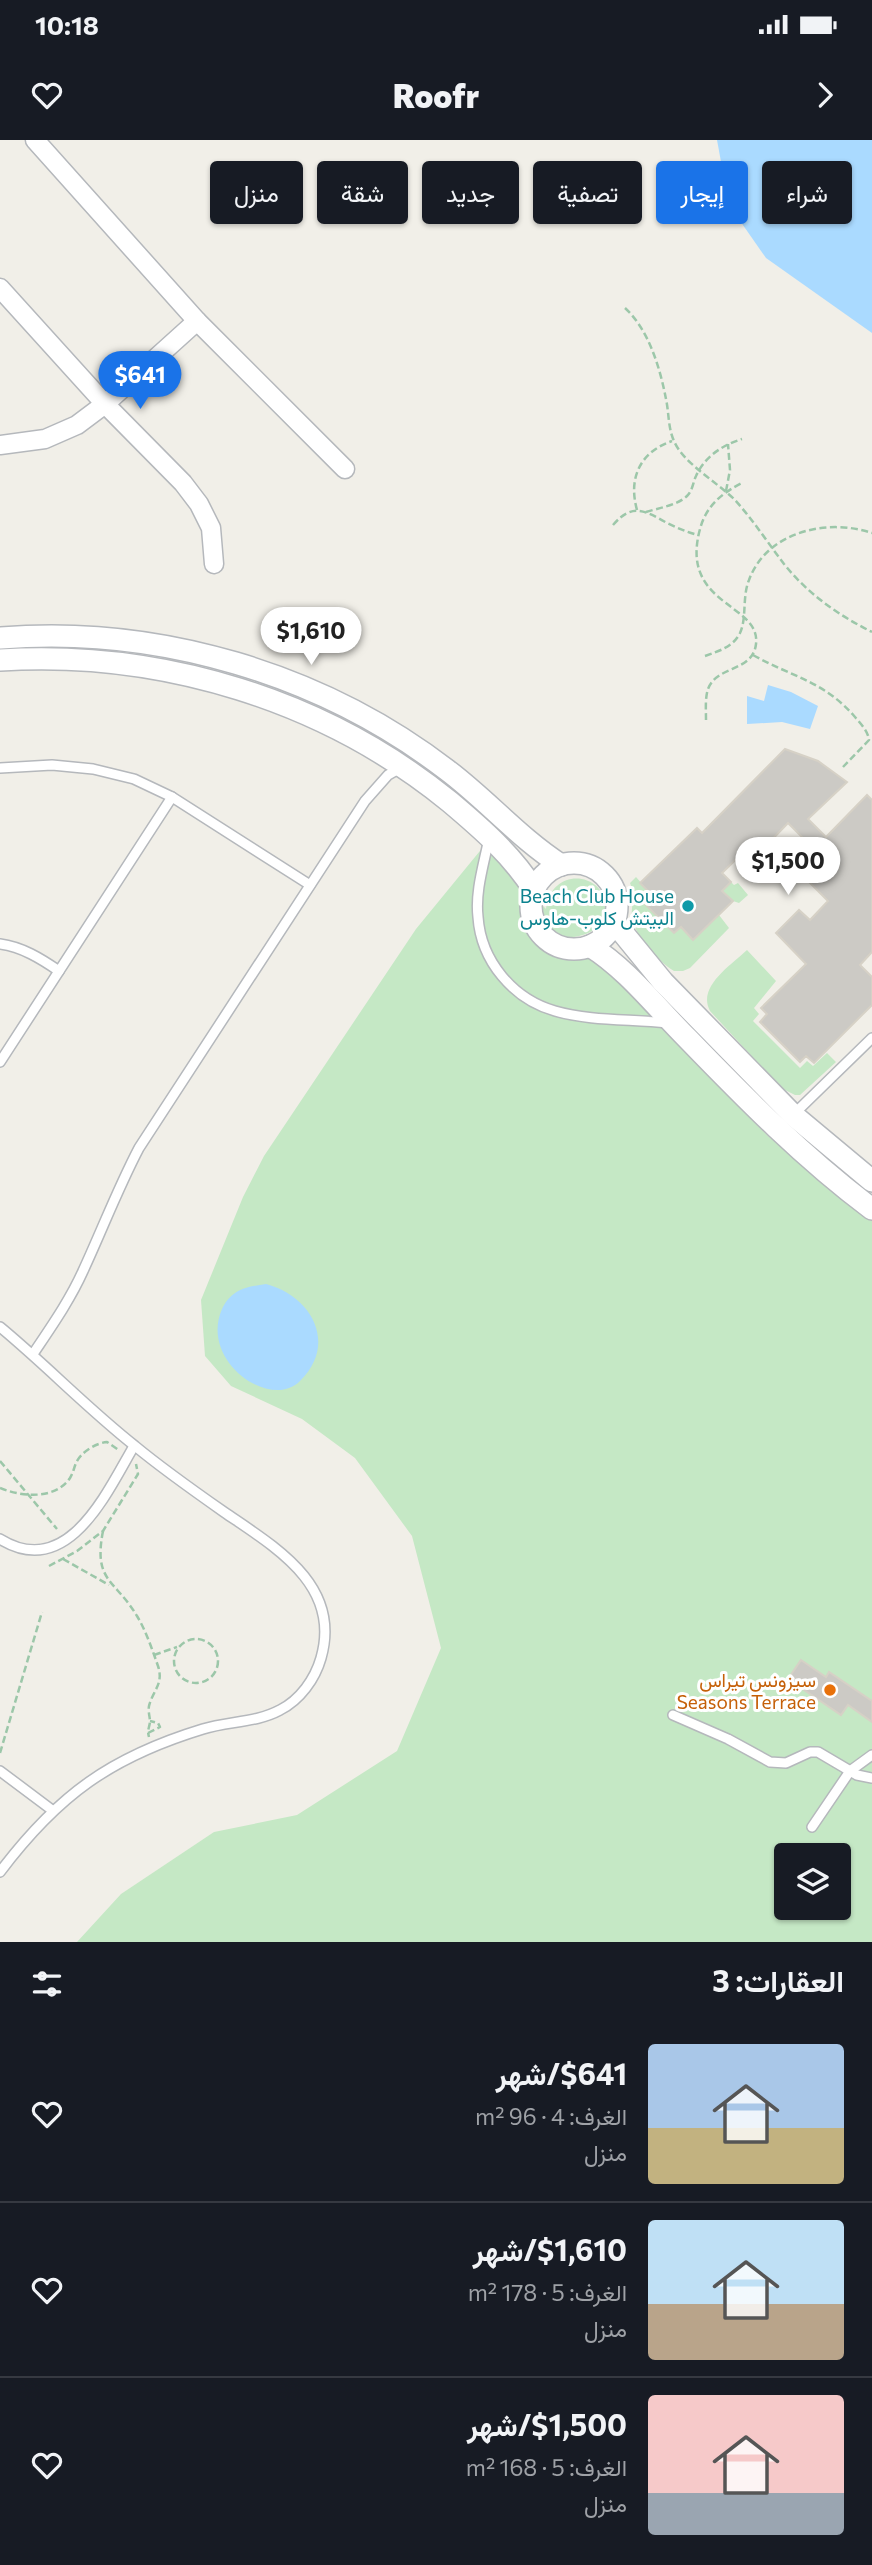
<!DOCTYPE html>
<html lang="ar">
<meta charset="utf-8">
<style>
body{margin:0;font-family:Commissioner,Vazirmatn,sans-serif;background:#20242c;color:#f1f3f6;direction:rtl;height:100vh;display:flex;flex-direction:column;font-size:26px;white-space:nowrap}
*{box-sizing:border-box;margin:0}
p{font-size:23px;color:#9ea1a6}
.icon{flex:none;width:38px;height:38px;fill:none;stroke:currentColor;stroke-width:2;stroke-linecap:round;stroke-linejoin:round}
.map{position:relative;height:1802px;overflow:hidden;direction:ltr}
.details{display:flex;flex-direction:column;background:#171b24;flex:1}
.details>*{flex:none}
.banner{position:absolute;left:21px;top:21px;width:831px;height:63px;direction:rtl;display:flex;gap:14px}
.tools{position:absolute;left:774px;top:1703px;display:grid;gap:14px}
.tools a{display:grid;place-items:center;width:77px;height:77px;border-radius:7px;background:#171b24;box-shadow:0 2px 5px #0004;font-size:35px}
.price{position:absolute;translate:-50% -60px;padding:0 16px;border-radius:24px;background:#fff;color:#222;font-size:23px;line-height:46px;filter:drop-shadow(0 2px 4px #0008)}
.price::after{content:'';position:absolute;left:50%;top:42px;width:21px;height:16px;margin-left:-10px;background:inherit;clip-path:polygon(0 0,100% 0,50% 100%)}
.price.selected{background:#1a73e8;color:#fff}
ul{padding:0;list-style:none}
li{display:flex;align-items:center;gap:21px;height:175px;padding:0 28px}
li+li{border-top:2px solid #363941}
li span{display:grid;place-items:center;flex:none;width:196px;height:140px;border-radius:7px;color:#555}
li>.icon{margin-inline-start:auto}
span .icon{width:84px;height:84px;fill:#fffc;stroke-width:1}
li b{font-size:30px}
h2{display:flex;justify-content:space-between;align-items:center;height:84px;padding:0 28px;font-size:30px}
.tag{padding:0 24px;border-radius:7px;background:#171b24;box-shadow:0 2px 5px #0004;font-size:24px;line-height:63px}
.tag.selected{background:#1a73e8;color:#fff}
.status{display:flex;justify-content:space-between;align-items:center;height:49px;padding:0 35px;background:#171b24;direction:ltr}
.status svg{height:19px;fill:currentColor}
header{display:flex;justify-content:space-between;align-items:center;height:91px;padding:0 28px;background:#171b24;font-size:32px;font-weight:800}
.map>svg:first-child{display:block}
.green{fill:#c5e8c5;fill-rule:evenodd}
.water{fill:#aadaff}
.building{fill:#cccac5;stroke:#d6d1c6;stroke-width:2}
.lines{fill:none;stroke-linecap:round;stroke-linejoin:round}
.service-casing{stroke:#b5b8bc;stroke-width:12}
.minor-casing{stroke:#b5b8bc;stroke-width:21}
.tertiary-casing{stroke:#b5b8bc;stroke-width:24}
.path{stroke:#9cc7a9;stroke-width:2.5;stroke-dasharray:7 3.5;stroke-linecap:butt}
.service{stroke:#fff;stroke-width:9}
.minor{stroke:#fff;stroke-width:18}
.tertiary{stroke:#fff;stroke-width:21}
.culture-dot{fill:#0f9aa8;stroke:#fff;stroke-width:2.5}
.food-dot{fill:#e8710a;stroke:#fff;stroke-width:2.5}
.labels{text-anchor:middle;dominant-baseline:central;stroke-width:6;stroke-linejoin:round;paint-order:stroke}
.culture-label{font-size:19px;fill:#0d838f;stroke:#fff;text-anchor:end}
.food-label{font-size:19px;fill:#c56008;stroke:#fff;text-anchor:end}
</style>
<div class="status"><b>10:18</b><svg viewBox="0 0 49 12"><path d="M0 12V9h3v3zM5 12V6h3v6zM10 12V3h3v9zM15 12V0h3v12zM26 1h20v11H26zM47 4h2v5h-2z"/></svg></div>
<header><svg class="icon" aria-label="forward" viewBox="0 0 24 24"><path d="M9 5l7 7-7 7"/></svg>Roofr<svg class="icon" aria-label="heart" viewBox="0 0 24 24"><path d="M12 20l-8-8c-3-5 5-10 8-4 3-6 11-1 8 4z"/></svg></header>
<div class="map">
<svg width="872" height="1802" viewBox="0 0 872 1802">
<rect width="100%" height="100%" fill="#f1efe8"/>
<g class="green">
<path d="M 484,706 L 546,769 C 553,719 618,737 603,777 C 598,791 586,795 574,797 L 768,996 L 872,1081 L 872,1802 L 77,1802 L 121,1754 L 214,1692 L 297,1675 L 397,1611 L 441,1508 L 412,1396 L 355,1318 L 302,1279 L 231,1246 L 205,1216 L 201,1160 L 243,1057 L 264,1016 L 416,789 ZM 786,1715 L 838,1715 L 838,1768 L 786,1768 Z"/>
<path d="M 636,737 L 651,754 L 644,762 L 674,793 L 681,787 L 693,800 L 719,775 L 729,788 L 690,828 L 683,831 L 674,831 C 658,821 635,797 632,777 C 631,763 636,758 630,743 Z"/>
<polygon points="731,742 734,745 738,743 748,755 739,763 733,761 722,751"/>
<path d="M 747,810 L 776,841 L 754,868 L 759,874 L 753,881 L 800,928 L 807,921 L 813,926 L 827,913 L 836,922 L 800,955 L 795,955 L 781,948 L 710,871 C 697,847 730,826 747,810 Z"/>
</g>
<g class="water">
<polygon points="717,0 872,0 872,193 766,118 729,65"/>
<polygon points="768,545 791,552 818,566 810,589 782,582 747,584 747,556 764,561"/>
<path d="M 266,1144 C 312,1156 338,1204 300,1241 C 271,1271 199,1221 222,1169 C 232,1149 246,1147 266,1144 Z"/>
</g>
<g class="building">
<polygon points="785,609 818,621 847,642 808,679 826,697 867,655 872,660 872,812 860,825 872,837 872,865 814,923 806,916 800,922 760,882 767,874 761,868 806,824 776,793 799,770 810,780 828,761 805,738 823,718 788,683 761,711 753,703 722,733 731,742 722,751 733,761 693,800 681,787 674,793 643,762 651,754 640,743 697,688 702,693"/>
<polygon points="801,1520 826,1537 829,1532 872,1561 872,1582 848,1565 841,1575 788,1539"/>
</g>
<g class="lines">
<defs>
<g id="service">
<polyline points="0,628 52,625 93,629 134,639 172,657 310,745"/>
<path d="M 489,698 C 484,724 475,751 478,777 C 481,821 513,859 555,871 C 590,881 630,879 667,883"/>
<path d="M 0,804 C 22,807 40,818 59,831"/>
<polyline points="0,922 172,657"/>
<polyline points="793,975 872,898"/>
<path d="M 0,1187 C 46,1225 88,1269 135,1306 C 164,1330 194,1351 224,1372 C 275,1407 342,1445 321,1518 C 315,1539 300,1560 280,1570 C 256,1583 228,1581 203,1589 C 111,1617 58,1655 0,1732"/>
<path d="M 33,1214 C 51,1187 70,1160 83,1131 C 102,1090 118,1048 139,1008 L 365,661 L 388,635 L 402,627"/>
<path d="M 0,1399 C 68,1441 107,1352 134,1306"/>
<polyline points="673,1575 728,1599 770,1622 786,1623 810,1612 818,1612 857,1635 872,1638"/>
<polyline points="0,1631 52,1670"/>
<polyline points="812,1687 850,1631 872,1615"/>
</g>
<g id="minor">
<polyline points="35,0 197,181 345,329"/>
<polyline points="0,148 105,264 183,343 199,364 211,388 214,424"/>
<polyline points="0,305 45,299 77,285 105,264 197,181"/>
</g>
<g id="tertiary">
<path d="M 0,498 C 158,485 322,534 447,630 C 487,660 519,698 561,725"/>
<path d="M 0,520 C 162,510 325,560 450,662 C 482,689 512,715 534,750"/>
<circle cx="574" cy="766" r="43"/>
<polyline points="614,782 663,842 793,975 872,1041"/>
<path d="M 590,806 C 627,829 656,867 687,898 C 746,959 804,1018 872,1069"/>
</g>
</defs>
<use href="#service" class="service-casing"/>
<use href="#minor" class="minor-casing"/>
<use href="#tertiary" class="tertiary-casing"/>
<g class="path">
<path d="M 625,168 C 649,190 660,228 666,259 C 669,273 668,288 674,301 C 683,323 717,342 735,360 C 753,380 768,403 784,424 C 808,454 838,475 872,492"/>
<polyline points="726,351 730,330 728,304"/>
<path d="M 637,370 C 628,338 640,312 672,301"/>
<path d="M 646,372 C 659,368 678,365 687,356 C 693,350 693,342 696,336 C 705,316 723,305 742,299"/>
<path d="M 613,385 C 632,363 644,370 667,383 C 677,388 687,392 698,395"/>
<path d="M 753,515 C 792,537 824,541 855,577 C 861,584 868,591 869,600 L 843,627"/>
<path d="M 705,516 C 719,511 733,507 740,493 C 747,478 742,457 749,440 C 767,391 828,378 872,393"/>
<path d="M 706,580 C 706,570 705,558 708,549 C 717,525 753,532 756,504 C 761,463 679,466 700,389 C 706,366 722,353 742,343"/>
<polyline points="0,1321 57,1389"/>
<path d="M 0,1348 C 22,1357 55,1360 70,1338 C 73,1333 74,1328 76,1323 C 81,1312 96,1303 107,1302 L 120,1311"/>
<path d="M 103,1391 C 93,1442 115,1439 137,1476 C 146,1491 152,1509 158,1526 C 164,1544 153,1550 149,1566 C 148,1572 150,1577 150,1582 C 149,1589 147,1590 149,1597"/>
<polyline points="63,1419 109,1445"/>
<polyline points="49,1426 77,1411 103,1391 138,1334 136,1324"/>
<circle cx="196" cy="1521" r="22"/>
<polyline points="154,1515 177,1507"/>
<polyline points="148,1593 160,1587 158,1583 150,1581"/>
<polyline points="0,1613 42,1472"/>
</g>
<use href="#service" class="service"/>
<use href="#minor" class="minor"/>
<use href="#tertiary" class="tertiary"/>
</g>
<circle class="culture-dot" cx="688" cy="766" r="7"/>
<circle class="food-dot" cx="830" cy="1550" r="7"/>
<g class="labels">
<g class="culture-label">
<text x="674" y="755">Beach Club House<tspan x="674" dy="22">البيتش كلوب-هاوس</tspan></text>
</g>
<g class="food-label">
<text x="816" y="1539">سيزونس تيراس<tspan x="816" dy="22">Seasons Terrace</tspan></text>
</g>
</g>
</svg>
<div class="tools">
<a><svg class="icon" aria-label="layers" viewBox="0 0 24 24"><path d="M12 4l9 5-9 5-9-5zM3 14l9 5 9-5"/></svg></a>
</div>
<b class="price selected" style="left:140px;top:271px">$641</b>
<b class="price" style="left:311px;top:527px">$1,610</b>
<b class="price" style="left:788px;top:757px">$1,500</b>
<div class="banner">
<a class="tag">شراء</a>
<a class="tag selected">إيجار</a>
<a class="tag">تصفية</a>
<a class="tag">جديد</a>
<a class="tag">شقة</a>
<a class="tag">منزل</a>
</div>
</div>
<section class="details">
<h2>العقارات: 3<svg class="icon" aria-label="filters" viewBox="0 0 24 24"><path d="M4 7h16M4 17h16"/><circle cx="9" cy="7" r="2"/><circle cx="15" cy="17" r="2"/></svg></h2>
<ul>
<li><span style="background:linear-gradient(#a9c7e8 60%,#c2b280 0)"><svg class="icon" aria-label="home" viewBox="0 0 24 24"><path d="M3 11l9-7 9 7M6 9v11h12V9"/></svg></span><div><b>$641/شهر</b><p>الغرف: 4 · 96 m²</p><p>منزل</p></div><svg class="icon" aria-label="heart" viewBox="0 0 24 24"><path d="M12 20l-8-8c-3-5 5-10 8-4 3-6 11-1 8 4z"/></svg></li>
<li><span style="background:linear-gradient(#bfe0f5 60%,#b9a48a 0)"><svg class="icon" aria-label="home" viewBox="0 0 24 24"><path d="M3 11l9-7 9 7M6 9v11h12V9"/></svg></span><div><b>$1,610/شهر</b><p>الغرف: 5 · 178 m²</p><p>منزل</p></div><svg class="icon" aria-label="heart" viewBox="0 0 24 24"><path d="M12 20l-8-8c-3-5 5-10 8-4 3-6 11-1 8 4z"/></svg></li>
<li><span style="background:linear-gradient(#f6c9c9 70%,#9aa5b1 0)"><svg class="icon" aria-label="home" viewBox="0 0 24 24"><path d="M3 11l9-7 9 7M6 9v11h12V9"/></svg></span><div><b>$1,500/شهر</b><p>الغرف: 5 · 168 m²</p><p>منزل</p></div><svg class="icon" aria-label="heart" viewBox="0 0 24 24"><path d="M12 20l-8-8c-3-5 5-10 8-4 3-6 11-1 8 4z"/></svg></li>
</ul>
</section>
